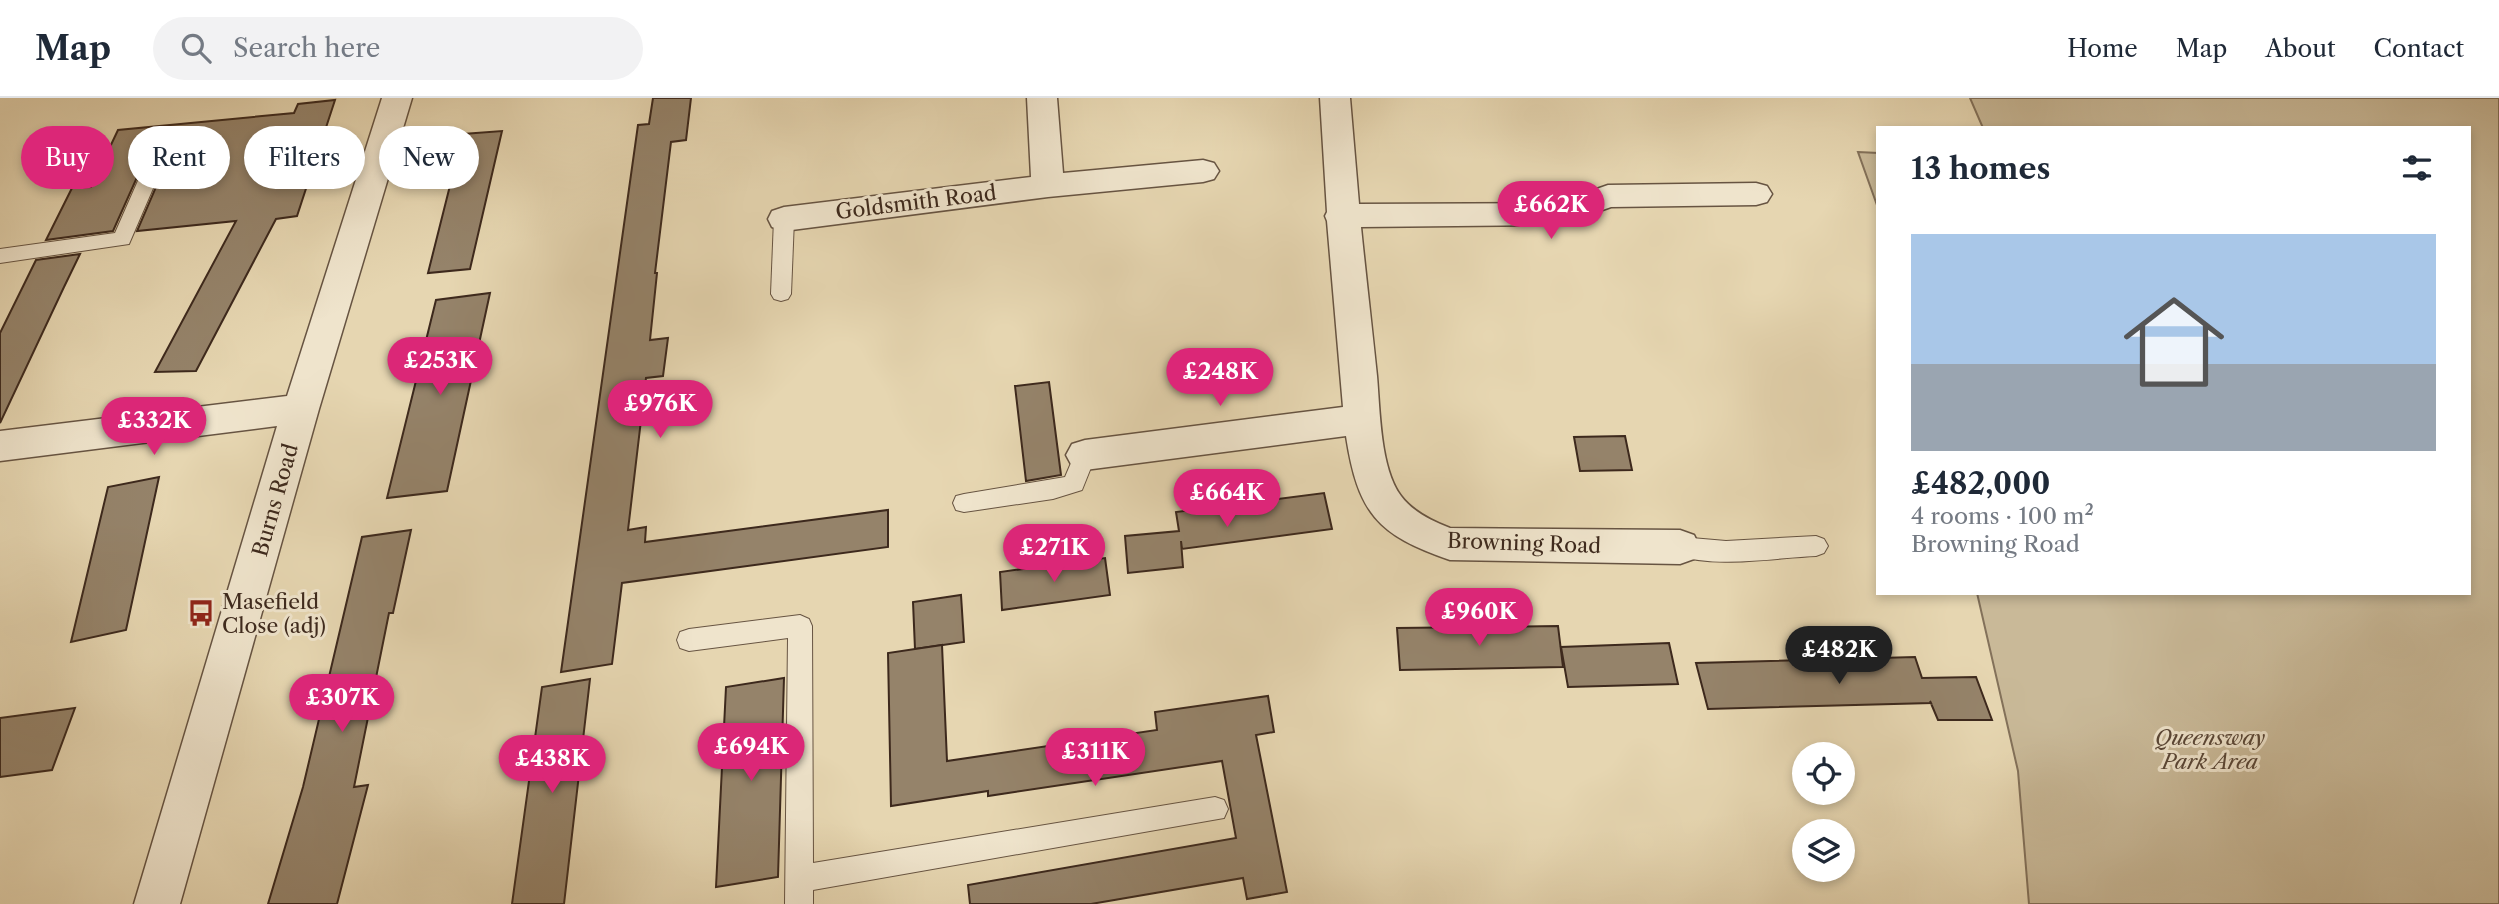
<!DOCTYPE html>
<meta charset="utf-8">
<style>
body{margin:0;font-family:"Libre Caslon Text",serif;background:#f2f2f3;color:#1f2937;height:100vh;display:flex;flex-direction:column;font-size:26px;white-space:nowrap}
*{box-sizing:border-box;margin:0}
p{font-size:23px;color:#747a83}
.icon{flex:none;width:38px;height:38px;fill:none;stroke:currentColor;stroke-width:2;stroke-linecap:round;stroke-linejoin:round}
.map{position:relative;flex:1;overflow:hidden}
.details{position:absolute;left:1876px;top:28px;width:595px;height:469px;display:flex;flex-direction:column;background:#fff;border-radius:0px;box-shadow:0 4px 10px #0003}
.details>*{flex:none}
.hud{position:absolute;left:21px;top:28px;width:665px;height:63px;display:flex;gap:14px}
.controls{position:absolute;left:1792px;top:644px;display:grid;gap:14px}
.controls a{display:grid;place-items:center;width:63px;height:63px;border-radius:50%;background:#fff;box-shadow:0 4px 10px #0003;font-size:35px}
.price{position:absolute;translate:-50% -60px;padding:0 16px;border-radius:24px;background:#db2777;color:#fff;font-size:23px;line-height:46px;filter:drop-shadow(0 2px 4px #0008)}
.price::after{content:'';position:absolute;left:50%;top:42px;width:21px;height:16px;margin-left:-10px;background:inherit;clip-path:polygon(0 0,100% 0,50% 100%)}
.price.on{background:#222;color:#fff}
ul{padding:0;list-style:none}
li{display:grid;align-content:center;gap:14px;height:371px;padding:0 35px}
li+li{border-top:2px solid #e0e1e3}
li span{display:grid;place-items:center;height:217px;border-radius:0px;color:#555}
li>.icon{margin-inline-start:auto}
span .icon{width:126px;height:126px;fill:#fffc;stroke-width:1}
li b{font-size:30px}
h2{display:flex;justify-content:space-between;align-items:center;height:84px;padding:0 35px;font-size:30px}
.chip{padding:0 24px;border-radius:32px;background:#fff;box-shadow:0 4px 10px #0003;font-size:24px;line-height:63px}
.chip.on{background:#db2777;color:#fff}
header{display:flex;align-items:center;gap:42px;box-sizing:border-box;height:98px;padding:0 35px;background:#fff;border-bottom:2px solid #e0e1e3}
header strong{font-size:33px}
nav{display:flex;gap:38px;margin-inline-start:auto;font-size:24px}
.search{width:490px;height:63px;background:#f2f2f3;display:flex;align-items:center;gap:18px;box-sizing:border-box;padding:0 24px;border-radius:38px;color:#747a83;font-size:26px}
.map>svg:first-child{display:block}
.green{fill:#c9b998;stroke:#83715a;stroke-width:2}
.building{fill:#95836a;stroke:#3d291d;stroke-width:2}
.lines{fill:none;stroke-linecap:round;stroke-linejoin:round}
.lane-casing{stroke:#675442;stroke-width:2}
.street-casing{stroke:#675442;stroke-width:3}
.lane{fill:#efe4cc;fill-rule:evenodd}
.street{fill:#efe4cc;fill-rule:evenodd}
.labels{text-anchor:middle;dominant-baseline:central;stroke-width:6;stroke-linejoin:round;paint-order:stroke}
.street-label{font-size:21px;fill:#3d291d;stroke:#efe4cc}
.poi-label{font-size:21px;fill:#3d291d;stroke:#efe4cc;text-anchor:start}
.park-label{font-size:21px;font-style:italic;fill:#594636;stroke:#efe4cc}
</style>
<header>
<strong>Map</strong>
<div class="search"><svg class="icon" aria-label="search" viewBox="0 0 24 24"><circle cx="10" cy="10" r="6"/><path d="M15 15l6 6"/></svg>Search here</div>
<nav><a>Home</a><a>Map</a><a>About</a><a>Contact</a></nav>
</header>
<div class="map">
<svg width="2499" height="806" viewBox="0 0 2499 806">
<rect width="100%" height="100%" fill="#e6d6b1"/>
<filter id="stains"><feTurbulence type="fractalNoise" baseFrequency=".00286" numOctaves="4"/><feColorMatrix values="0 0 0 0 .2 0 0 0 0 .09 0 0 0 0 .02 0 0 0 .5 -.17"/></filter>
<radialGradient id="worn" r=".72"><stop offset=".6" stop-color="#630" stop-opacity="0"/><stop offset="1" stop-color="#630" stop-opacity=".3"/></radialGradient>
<g class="green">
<polygon points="1970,0 2499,0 2499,806 2029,806 2018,673 1977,495 2469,495 2469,30 1983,30"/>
<polygon points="1858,54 1878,55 1878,110"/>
</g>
<g class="building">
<polygon points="653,0 691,0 686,42 671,44 655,175 657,175 650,242 668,240 663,278 646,280 628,432 646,429 645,444 888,412 888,449 622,485 612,566 561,574 638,27 649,26"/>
<polygon points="335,2 297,118 276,121 196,273 155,274 236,123 137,133 175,45 173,39 165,35 155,39 113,133 46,142 72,90 91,89 118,32 294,15 298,6"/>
<polygon points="502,33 470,171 428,175 463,36"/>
<polygon points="80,156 64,189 0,325 0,235 36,162"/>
<polygon points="490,195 447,393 387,400 436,202"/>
<polygon points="1049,284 1061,377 1026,383 1015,288"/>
<polygon points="1625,338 1632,372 1580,373 1574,339"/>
<polygon points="159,379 126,532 71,544 108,389"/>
<polygon points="1324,395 1332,431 1182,451 1181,443 1183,469 1128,475 1125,438 1179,433 1176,414"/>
<polygon points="411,432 393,515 389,515 354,689 368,687 337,806 268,806 303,689 362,439"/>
<polygon points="1105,460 1110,497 1002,512 1000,474"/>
<polygon points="961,497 964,544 915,551 913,504"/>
<polygon points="1558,528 1563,569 1400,572 1397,530"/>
<polygon points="1669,545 1678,586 1568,589 1561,549"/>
<polygon points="942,547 947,663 1157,632 1155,614 1268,598 1274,634 1256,637 1287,794 1247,801 1243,780 1091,806 970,806 968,787 1236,740 1222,663 988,698 988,693 891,708 888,555"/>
<polygon points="1915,559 1922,580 1976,579 1992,622 1938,622 1930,603 1931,605 1708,611 1696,565"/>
<polygon points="784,580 778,779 716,789 726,589"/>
<polygon points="590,581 564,806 512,806 542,589"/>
<polygon points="75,610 52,672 0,679 0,620"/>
</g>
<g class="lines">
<defs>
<g id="lane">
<polygon points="164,38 171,40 173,44 129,146 0,165 0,151 115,135 155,44 157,40"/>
<polygon points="784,114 791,116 794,121 791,196 788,201 781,203 774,201 771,196 774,121 777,116"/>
<polygon points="1085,348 1093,351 1096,357 1082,392 1053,401 964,414 956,412 953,405 956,398 964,396 1065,379 1077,351"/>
<path d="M 1816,438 L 1824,441 L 1828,448 L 1824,455 L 1816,458 C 1771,460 1715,471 1672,456 L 1668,449 L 1672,442 L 1680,439 L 1726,443 Z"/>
<polygon points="800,517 809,521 812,528 813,765 1215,699 1224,702 1228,711 1224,720 813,792 813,806 785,806 788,540 689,553 680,550 677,542 680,534 689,531"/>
</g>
<g id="street">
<polygon points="382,0 412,0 319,311 180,806 134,806 277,328 0,363 0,333 287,298"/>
<polygon points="1027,0 1057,0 1063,75 1203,62 1214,65 1219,73 1214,81 1203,84 1048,99 784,133 772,129 768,121 772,113 784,109 1031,79"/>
<path d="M 1320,0 L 1350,0 L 1359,106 L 1557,105 L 1608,87 L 1756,85 L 1767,88 L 1772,96 L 1767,104 L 1756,107 L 1611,109 L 1560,127 L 1361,129 C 1366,179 1372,229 1377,278 C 1380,312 1380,370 1401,398 C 1413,414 1432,423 1450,430 L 1680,432 L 1694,437 L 1700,449 L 1694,461 L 1680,466 L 1450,462 C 1377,437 1358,415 1346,338 L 1085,372 L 1072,368 L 1066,357 L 1072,346 L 1085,342 L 1343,309 L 1327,123 L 1325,118 L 1327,114 Z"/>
</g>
</defs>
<use href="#lane" class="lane-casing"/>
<use href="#street" class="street-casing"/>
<use href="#lane" class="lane"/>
<use href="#street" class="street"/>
</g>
<defs>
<symbol id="bus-bare" viewBox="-9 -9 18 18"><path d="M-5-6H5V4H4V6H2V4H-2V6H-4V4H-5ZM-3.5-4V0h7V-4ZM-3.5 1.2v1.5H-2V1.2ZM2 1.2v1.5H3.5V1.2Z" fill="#8f2418" stroke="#efe4cc" stroke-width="2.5" paint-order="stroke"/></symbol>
</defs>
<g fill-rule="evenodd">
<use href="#bus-bare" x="182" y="496" width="38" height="38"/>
</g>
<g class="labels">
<g class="street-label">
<text transform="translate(916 104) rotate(-7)">Goldsmith Road</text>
<text transform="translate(275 402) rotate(-74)">Burns Road</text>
<text transform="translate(1524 445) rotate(2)">Browning Road</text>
</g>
<g class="poi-label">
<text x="222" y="503">Masefield<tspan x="222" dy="24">Close (adj)</tspan></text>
</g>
<g class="park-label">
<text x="2210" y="639">Queensway<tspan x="2210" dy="24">Park Area</tspan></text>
</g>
</g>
<rect width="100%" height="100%" filter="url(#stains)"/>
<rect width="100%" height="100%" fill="url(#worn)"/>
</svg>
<div class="controls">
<a><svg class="icon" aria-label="locate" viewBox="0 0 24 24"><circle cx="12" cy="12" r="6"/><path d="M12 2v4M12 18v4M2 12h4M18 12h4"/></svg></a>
<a><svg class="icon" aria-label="layers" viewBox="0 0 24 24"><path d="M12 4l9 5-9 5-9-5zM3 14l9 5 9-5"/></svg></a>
</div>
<b class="price" style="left:1551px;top:143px">£662K</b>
<b class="price" style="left:440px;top:299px">£253K</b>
<b class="price" style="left:1220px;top:310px">£248K</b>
<b class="price" style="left:660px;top:342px">£976K</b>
<b class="price" style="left:154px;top:359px">£332K</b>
<b class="price" style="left:1227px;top:431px">£664K</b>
<b class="price" style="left:1054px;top:486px">£271K</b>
<b class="price" style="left:1479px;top:550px">£960K</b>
<b class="price on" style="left:1839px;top:588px">£482K</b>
<b class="price" style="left:342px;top:636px">£307K</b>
<b class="price" style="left:751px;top:685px">£694K</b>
<b class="price" style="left:1095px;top:690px">£311K</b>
<b class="price" style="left:552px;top:697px">£438K</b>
<div class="hud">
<a class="chip on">Buy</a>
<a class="chip">Rent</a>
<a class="chip">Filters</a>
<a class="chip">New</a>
</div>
<section class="details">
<h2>13 homes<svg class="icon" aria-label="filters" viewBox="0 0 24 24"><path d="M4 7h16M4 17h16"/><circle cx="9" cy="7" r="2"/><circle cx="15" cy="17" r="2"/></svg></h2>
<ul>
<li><span style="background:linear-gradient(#a9c7e8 60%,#9aa5b1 0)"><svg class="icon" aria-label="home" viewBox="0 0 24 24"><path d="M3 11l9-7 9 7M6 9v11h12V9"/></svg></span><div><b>£482,000</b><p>4 rooms · 100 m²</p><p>Browning Road</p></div></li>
</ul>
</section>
</div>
